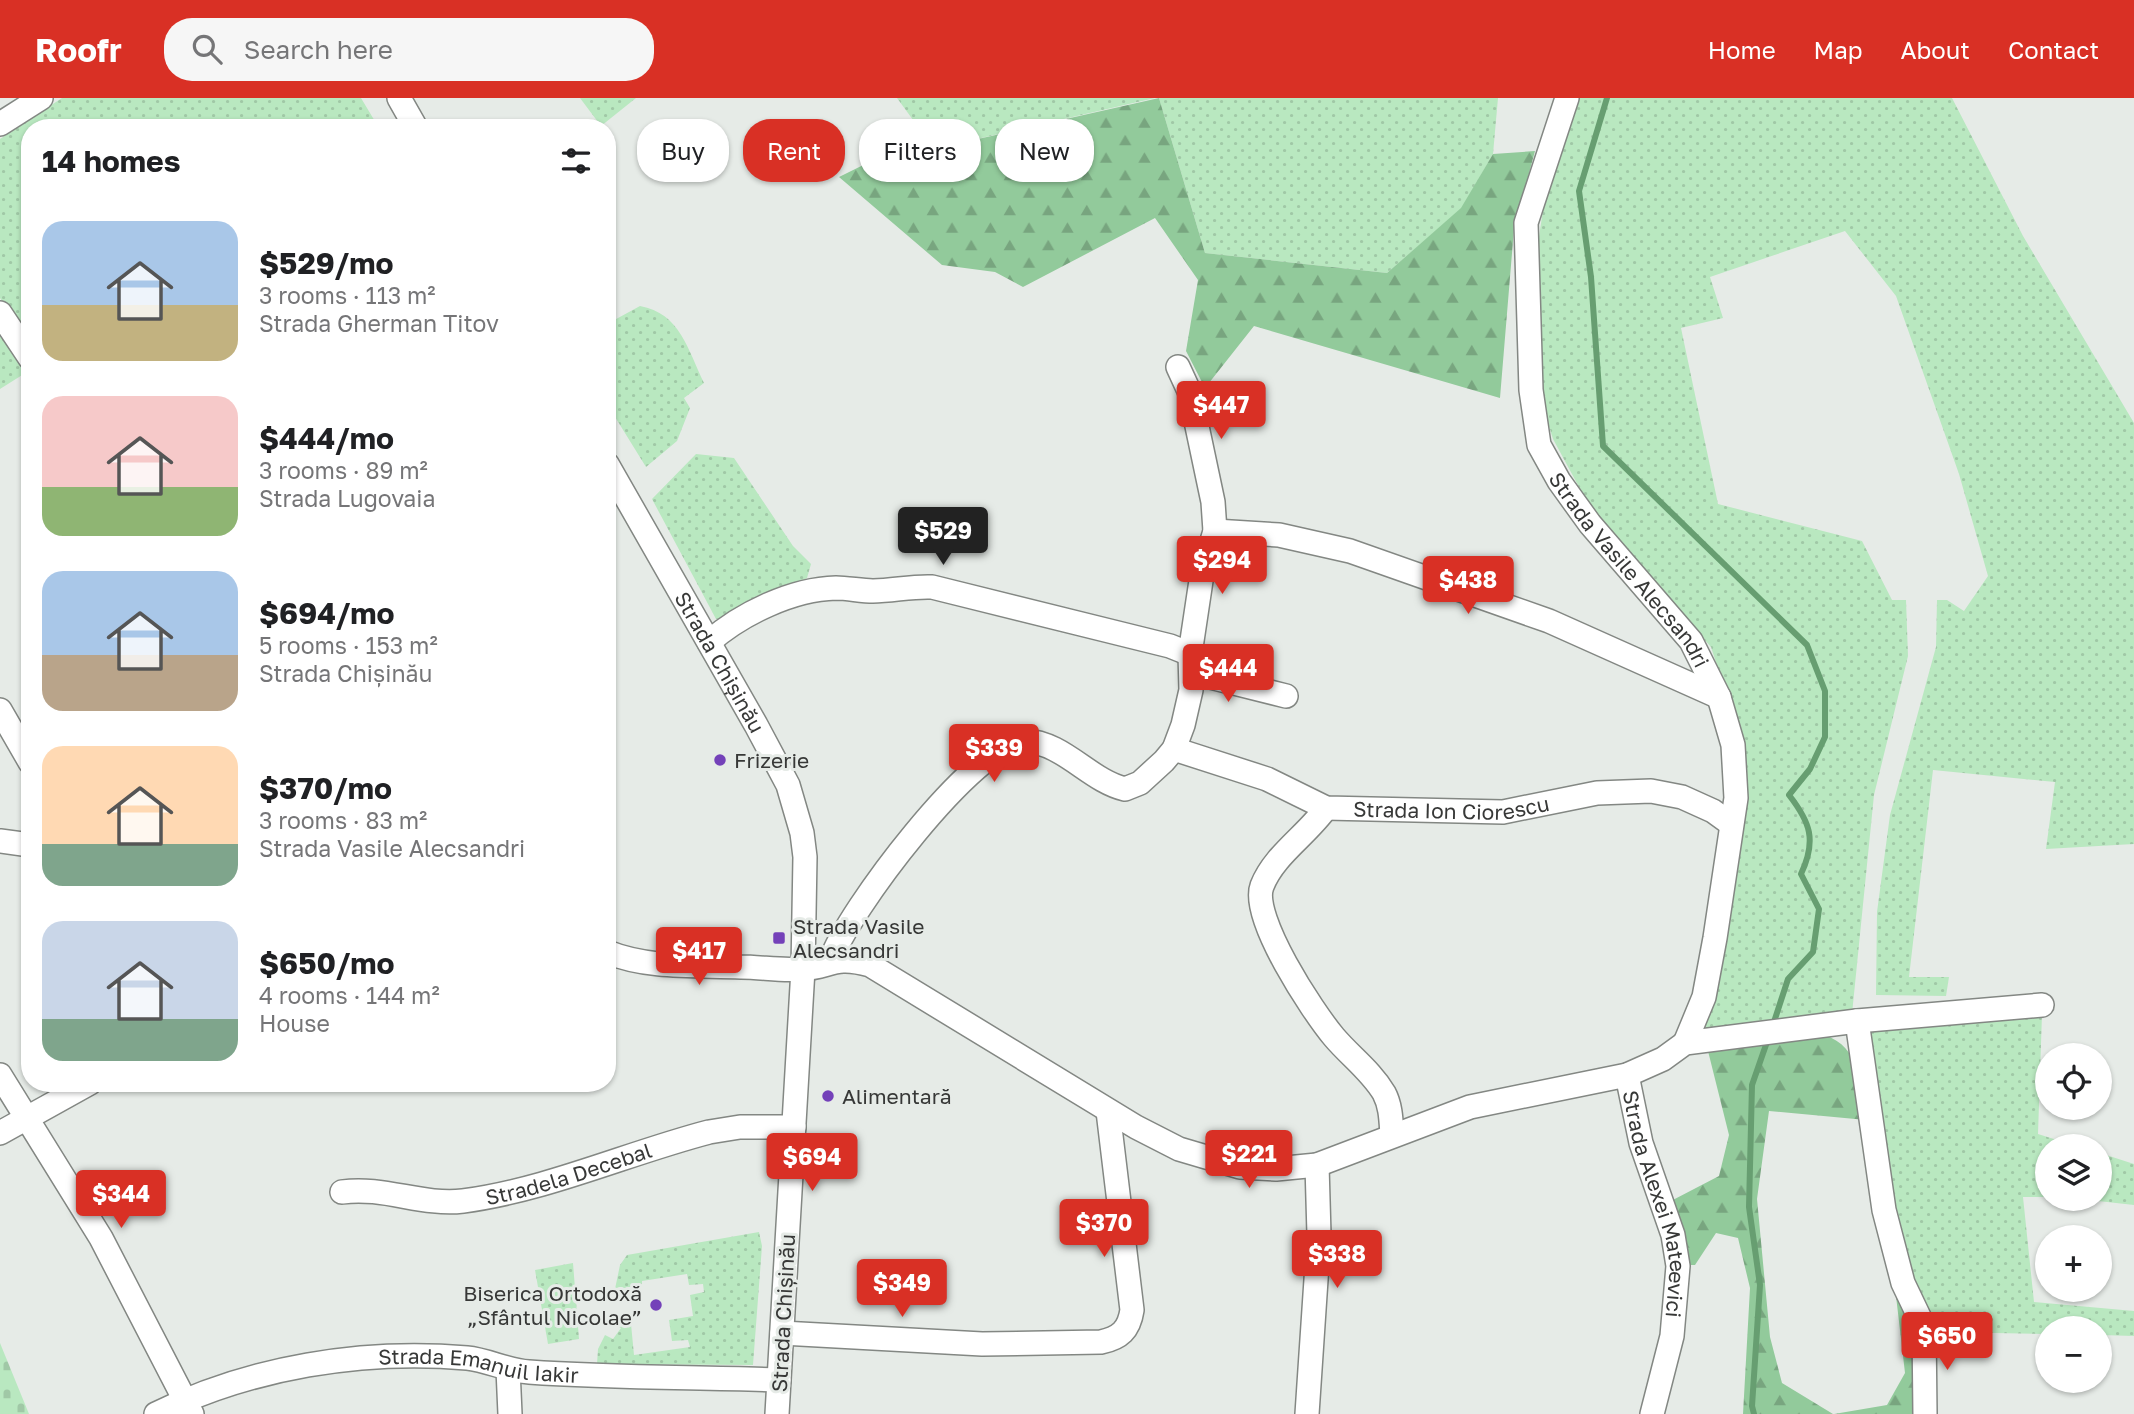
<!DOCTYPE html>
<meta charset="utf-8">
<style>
body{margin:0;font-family:"Golos Text",sans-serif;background:#f6f6f6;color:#202124;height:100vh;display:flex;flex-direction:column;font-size:26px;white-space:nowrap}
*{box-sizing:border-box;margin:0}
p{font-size:23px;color:#757577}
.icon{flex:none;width:38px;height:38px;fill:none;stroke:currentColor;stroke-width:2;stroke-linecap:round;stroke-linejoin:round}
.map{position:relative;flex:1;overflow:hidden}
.details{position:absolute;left:21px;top:21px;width:595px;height:973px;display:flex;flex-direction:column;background:#fff;border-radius:28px;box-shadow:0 2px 5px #0004}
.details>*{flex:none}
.hud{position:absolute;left:637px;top:21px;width:665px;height:63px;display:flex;gap:14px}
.buttons{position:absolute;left:2035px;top:945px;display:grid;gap:14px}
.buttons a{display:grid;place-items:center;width:77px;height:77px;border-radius:50%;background:#fff;box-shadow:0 2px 5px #0004;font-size:35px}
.price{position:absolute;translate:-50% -60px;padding:0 16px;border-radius:7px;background:#d93025;color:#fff;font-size:23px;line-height:46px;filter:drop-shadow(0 2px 4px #0008)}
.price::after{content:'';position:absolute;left:50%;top:42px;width:21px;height:16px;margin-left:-10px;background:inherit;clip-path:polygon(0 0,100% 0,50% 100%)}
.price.current{background:#222;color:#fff}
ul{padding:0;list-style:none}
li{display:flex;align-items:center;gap:21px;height:175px;padding:0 21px}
li span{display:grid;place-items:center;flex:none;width:196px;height:140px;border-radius:21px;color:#555}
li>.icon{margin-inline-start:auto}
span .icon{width:84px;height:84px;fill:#fffc;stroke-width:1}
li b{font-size:30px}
h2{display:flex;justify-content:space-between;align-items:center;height:84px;padding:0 21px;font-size:30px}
.tag{padding:0 24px;border-radius:28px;background:#fff;box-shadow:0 2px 5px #0004;font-size:24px;line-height:63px}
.tag.current{background:#d93025;color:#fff}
header{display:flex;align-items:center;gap:42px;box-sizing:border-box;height:98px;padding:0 35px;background:#d93025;color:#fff}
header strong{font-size:33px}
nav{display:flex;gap:38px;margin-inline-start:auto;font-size:24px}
.search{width:490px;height:63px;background:#f6f6f6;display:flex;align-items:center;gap:18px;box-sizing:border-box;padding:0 24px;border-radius:28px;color:#757577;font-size:26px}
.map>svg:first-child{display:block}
.grass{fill:url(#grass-dots)}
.forest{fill:url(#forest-firs)}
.cemetery{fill:url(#cemetery-stones)}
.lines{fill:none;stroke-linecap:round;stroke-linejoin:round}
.stream{stroke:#679e71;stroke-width:6}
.minor-casing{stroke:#838783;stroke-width:26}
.minor{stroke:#fff;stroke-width:23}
.poi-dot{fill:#7441b9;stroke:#e6ebe7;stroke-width:2.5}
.labels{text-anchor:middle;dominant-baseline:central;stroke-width:6;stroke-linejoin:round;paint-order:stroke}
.street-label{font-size:21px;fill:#373837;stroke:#e6ebe7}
.poi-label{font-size:21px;fill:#373837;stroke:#e6ebe7;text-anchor:start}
</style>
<header>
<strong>Roofr</strong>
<div class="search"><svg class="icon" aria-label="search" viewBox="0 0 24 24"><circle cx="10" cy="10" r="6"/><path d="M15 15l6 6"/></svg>Search here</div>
<nav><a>Home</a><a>Map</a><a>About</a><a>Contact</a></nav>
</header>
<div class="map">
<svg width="2134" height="1316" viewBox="0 0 2134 1316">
<defs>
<pattern id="grass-dots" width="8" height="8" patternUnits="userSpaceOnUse" patternTransform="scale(1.75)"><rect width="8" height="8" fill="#b9e8c0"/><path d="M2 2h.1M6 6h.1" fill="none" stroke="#a0c8a6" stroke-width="1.8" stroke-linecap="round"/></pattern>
<pattern id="forest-firs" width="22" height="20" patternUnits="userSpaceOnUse" patternTransform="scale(1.75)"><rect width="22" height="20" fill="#92ca9b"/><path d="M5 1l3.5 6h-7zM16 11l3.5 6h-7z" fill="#78a57f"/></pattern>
<pattern id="cemetery-stones" width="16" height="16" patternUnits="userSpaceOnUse" patternTransform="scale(1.75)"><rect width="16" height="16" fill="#b9e8c0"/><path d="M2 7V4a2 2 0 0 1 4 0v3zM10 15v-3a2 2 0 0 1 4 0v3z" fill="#a0c8a6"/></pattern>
</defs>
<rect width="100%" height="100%" fill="#e6ebe7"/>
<g class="grass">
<polygon points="62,0 361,0 379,30 30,30 30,247 0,200 0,41"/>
<polygon points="580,0 636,0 601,28"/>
<polygon points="897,0 1155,0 938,50 924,37"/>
<polygon points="1159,0 1498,0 1493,56 1462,110 1387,175 1205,155"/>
<polygon points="1576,0 1952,0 2023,138 2134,325 2134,746 2046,751 2055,684 1933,672 1909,879 1949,879 1946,898 1876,897 1877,814 1890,717 1936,549 1937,502 1947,502 1964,513 1988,478 1959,376 1896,198 1845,133 1710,179 1723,220 1681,230 1718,406 1862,443 1892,502 1906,502 1908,558 1874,697 1852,916 1704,935 1747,677 1736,626 1711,549 1647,478 1586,402 1553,341 1542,306 1538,145 1547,86"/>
<path d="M 640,208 C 680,215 688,252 704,285 L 684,300 L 690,310 L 677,343 L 646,369 L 607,306 L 607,226 Z"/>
<polygon points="0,233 27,274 0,291"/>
<polygon points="696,356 734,360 793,448 811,466 807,480 728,520 716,521 652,401"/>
<polygon points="2042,916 2038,1036 2076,1048 2048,1048 2047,1099 2023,1099 2034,1204 2134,1213 2134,1238 2100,1237 2100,1230 2048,1230 2047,1236 1941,1234 1928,1220 1890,1115 1865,940 1876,931"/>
<polygon points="2100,1055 2134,1066 2134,1107 2080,1101 2100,1101"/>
<polygon points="759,1134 762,1148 753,1267 597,1266 598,1251 605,1237 613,1241 621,1230 613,1227 622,1220 625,1226 631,1226 634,1257 690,1249 688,1242 672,1243 669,1222 693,1218 690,1197 704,1194 703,1186 689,1187 687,1176 642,1183 642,1188 615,1191 620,1167 627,1157"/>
<polygon points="573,1165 579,1241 548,1246 535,1172"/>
</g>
<g class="forest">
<polygon points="1159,0 1205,155 1387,175 1461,110 1493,56 1535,53 1514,131 1500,300 1254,228 1205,290 1186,253 1198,182 1155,120 1023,189 995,174 942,167 839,79 924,37 938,50"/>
<path d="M 1824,937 C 1862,949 1859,987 1866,1022 L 1769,1013 L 1757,1101 L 1770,1239 L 1782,1285 L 1833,1316 L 1743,1316 L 1750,1190 L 1738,1140 L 1716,1135 L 1695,1167 L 1686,1167 L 1669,1104 L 1719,1078 L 1729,1037 L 1708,953 Z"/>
<polygon points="1902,1197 1917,1232 1919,1316 1834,1316 1887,1307 1905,1275 1896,1198"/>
</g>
<polygon class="cemetery" points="0,1245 29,1316 0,1316"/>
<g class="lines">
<g class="stream">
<path d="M 1607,0 L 1579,93 L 1591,179 L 1603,348 L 1807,547 L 1825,593 L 1825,639 L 1810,671 L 1789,697 C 1810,724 1817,742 1801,776 L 1819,811 L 1813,854 L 1788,881 L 1773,927"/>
<polyline points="1754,1316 1752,1308 1760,1187 1749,1109 1752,987 1768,941"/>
</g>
<defs>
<g id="minor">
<polyline points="399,0 416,30"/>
<path id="s1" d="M 1567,0 L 1526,125 L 1531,292 L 1539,347 L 1559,383 L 1590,426 L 1691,543 L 1719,599 L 1733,647 L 1736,700 L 1715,840 L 1704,899 L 1685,945"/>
<polyline points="0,26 41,0"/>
<polyline points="0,215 30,260"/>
<path id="s2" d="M 607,366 L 756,627 L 788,687 L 802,735 L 805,759 L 803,871 L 777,1316"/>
<polyline points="1215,433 1279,437 1350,453 1549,523 1719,599"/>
<path d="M 709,544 C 741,516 792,491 836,490 C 848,490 861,493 873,493 C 893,493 911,488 932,489 L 1170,548 L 1190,556"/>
<polyline points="1191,570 1206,578 1286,598"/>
<polyline points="0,612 30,664"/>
<path id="s3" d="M 1174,651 L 1267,681 L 1326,710 L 1503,714 L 1597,695 L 1651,693 L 1682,699 L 1713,713 L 1731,726"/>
<path d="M 1326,710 C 1307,737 1274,757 1262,788 C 1250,819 1313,914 1334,939 C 1350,958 1371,973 1384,995 C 1391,1008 1391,1023 1392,1037"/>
<polyline points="0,743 30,747"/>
<path d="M 607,854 C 649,871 697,867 741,869 C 761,869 782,873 801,871 C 832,869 833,857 870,867 L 1136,1029 L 1179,1051 L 1240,1069 L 1276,1071 L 1317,1067 L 1470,1009 L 1627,977 L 1663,961 L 1685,945 L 1857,923 L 2042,907"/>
<path d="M 831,862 C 845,817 976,642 1025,643 C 1063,644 1090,683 1125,691 L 1140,685 L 1164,663 L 1174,651 L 1183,627 L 1191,592 L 1190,556 L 1202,476 L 1215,433 L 1213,404 L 1190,295 L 1178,269"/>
<polyline points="1857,923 1884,1112 1903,1185 1924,1229 1925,1316"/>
<polyline points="0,977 101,1140 192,1316"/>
<path id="s4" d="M 1627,977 L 1641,1045 L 1673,1137 L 1678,1168 L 1672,1238 L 1652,1316"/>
<polyline points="0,1035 90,985"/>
<path id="s5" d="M 342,1094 C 384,1088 422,1108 463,1103 C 547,1092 628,1055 709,1034 L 740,1029 L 794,1029"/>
<path d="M 782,1235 L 982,1246 L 1101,1244 C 1120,1240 1129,1232 1132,1212 L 1108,1013"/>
<polyline points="508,1271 510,1316"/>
<path id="s6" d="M 156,1316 C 250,1269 363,1251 467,1260 C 488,1262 508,1273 529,1274 C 612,1280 696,1279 779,1282"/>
<polyline points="1307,1316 1319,1137 1317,1067"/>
</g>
</defs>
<use href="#minor" class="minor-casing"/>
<use href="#minor" class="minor"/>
</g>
<g class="poi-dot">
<circle cx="720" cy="662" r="7"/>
<rect x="772" y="833" width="14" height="14" rx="3.5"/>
<circle cx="828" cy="998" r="7"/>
<circle cx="656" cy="1207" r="7"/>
</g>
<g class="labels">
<g class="street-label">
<text stroke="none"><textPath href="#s1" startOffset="509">Strada Vasile Alecsandri</textPath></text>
<text stroke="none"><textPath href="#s2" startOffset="228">Strada Chișinău</textPath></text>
<text stroke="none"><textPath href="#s3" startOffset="289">Strada Ion Ciorescu</textPath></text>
<text stroke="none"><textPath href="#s5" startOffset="231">Stradela Decebal</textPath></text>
<text stroke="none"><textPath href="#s4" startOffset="133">Strada Alexei Mateevici</textPath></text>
<text transform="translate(783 1215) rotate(-87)">Strada Chișinău</text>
<text stroke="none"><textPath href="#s6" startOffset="332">Strada Emanuil Iakir</textPath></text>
</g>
<g class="poi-label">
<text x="734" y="662">Frizerie</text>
<text x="793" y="828">Strada Vasile<tspan x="793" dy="24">Alecsandri</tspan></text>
<text x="842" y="998">Alimentară</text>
<text x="642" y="1195" text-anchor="end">Biserica Ortodoxă<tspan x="642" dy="24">„Sfântul Nicolae”</tspan></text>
</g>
</g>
</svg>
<div class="buttons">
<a><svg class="icon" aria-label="locate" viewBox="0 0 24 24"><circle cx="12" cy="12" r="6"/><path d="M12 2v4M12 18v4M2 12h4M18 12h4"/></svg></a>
<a><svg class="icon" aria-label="layers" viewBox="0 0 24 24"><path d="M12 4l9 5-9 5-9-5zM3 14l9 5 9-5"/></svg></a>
<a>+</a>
<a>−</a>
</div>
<b class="price" style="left:1221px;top:343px">$447</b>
<b class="price current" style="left:943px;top:469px">$529</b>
<b class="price" style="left:1222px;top:498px">$294</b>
<b class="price" style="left:1468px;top:518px">$438</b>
<b class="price" style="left:1228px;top:606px">$444</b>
<b class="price" style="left:994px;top:686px">$339</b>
<b class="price" style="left:699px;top:889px">$417</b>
<b class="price" style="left:1249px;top:1092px">$221</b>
<b class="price" style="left:812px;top:1095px">$694</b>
<b class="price" style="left:121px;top:1132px">$344</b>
<b class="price" style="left:1104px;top:1161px">$370</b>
<b class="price" style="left:1337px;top:1192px">$338</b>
<b class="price" style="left:902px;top:1221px">$349</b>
<b class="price" style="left:1947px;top:1274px">$650</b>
<div class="hud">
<a class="tag">Buy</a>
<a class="tag current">Rent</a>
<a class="tag">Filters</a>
<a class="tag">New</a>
</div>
<section class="details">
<h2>14 homes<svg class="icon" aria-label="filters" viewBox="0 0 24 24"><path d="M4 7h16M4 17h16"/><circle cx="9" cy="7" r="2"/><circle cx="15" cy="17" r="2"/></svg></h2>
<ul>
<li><span style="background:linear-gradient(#a9c7e8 60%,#c2b280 0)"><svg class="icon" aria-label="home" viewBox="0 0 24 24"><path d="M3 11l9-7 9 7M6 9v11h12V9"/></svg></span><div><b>$529/mo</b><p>3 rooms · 113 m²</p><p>Strada Gherman Titov</p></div></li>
<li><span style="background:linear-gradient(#f6c9c9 65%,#8fb573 0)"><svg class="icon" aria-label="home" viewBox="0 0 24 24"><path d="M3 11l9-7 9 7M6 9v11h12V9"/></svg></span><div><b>$444/mo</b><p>3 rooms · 89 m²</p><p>Strada Lugovaia</p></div></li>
<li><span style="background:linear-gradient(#a9c7e8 60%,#b9a48a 0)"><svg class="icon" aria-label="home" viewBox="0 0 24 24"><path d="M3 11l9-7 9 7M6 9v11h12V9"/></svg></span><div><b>$694/mo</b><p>5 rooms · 153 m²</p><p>Strada Chișinău</p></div></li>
<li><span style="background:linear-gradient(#ffd9b3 70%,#7fa58c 0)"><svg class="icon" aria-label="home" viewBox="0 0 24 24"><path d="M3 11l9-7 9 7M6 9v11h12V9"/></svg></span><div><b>$370/mo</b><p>3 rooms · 83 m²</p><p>Strada Vasile Alecsandri</p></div></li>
<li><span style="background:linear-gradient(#c9d6e8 70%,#7fa58c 0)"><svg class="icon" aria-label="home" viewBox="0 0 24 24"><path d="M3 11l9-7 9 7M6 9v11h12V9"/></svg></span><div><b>$650/mo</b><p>4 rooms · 144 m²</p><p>House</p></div></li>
</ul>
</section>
</div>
